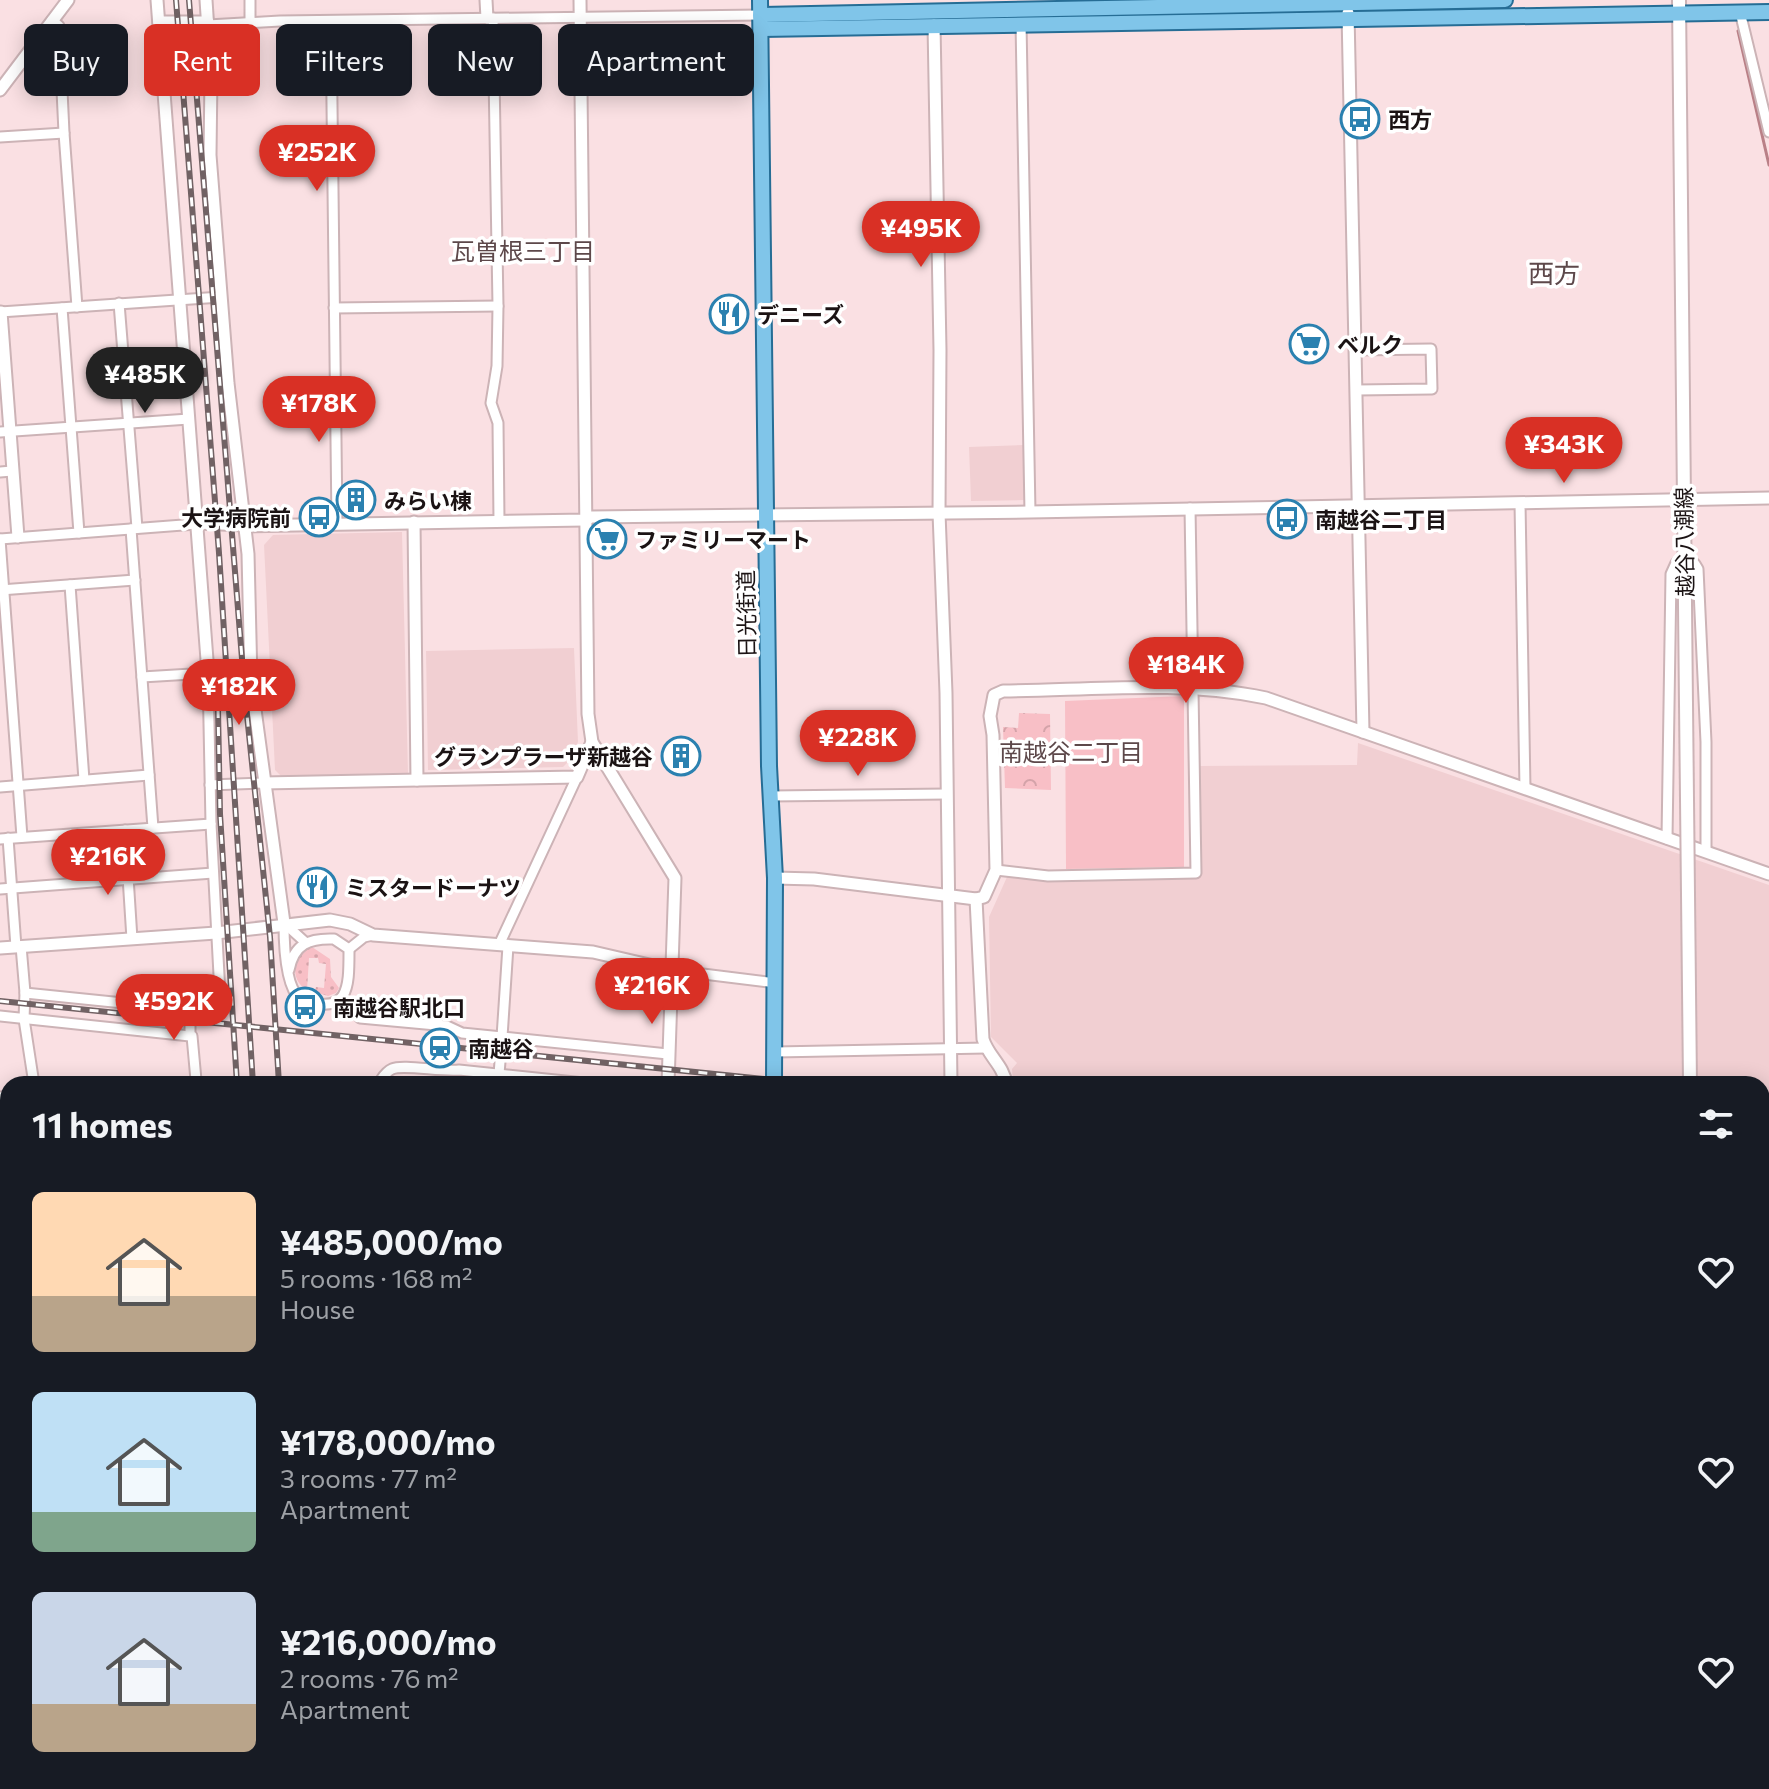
<!DOCTYPE html>
<meta charset="utf-8">
<style>
body{margin:0;font-family:Commissioner,"Noto Sans JP",sans-serif;background:#20242c;color:#f1f3f6;height:100vh;display:flex;flex-direction:column;font-size:30px;white-space:nowrap}
*{box-sizing:border-box;margin:0}
p{font-size:26px;color:#9ea1a6}
.icon{flex:none;width:44px;height:44px;fill:none;stroke:currentColor;stroke-width:2;stroke-linecap:round;stroke-linejoin:round}
.map{position:relative;flex:1;overflow:hidden}
.panel{position:absolute;left:0px;top:1076px;width:1770px;height:714px;display:flex;flex-direction:column;background:#171b24;border-radius:24px 24px 0 0;box-shadow:0 4px 20px #0003}
.panel>*{flex:none}
.top-card{position:absolute;left:24px;top:24px;width:800px;height:72px;display:flex;gap:16px}
.price{position:absolute;translate:-50% -68px;padding:0 18px;border-radius:28px;background:#d93025;color:#fff;font-size:26px;line-height:52px;filter:drop-shadow(0 2px 4px #0008)}
.price::after{content:'';position:absolute;left:50%;top:48px;width:24px;height:18px;margin-left:-12px;background:inherit;clip-path:polygon(0 0,100% 0,50% 100%)}
.price.on{background:#222;color:#fff}
ul{padding:0;list-style:none}
li{display:flex;align-items:center;gap:24px;height:200px;padding:0 32px}
li span{display:grid;place-items:center;flex:none;width:224px;height:160px;border-radius:12px;color:#555}
li>.icon{margin-inline-start:auto}
span .icon{width:96px;height:96px;fill:#fffc;stroke-width:1}
li b{font-size:34px}
h2{display:flex;justify-content:space-between;align-items:center;height:96px;padding:0 32px;font-size:34px}
.tag{padding:0 28px;border-radius:12px;background:#171b24;box-shadow:0 4px 20px #0003;font-size:28px;line-height:72px}
.tag.on{background:#d93025;color:#fff}
.map>svg:first-child{display:block}
.built{fill:#f1cfd2}
.grass{fill:url(#grass-dots)}
.park{fill:url(#park-crowns)}
.pitch{fill:#f8bfc6}
.lines{fill:none;stroke-linecap:round;stroke-linejoin:round}
.stream{stroke:#b98087;stroke-width:3}
.minor-casing{stroke:#ccb3b6;stroke-width:13}
.tertiary-casing{stroke:#ccb3b6;stroke-width:15}
.secondary-casing{stroke:#ccb3b6;stroke-width:16}
.primary-casing{stroke:#266d95;stroke-width:18}
.minor{stroke:#fff;stroke-width:9}
.tertiary{stroke:#fff;stroke-width:11}
.secondary{stroke:#fff;stroke-width:12}
.primary{stroke:#80c5e9;stroke-width:14}
.rail-casing{stroke:#716264;stroke-width:6}
.rail{stroke:#fff;stroke-width:3;stroke-dasharray:9;stroke-linecap:butt}
.secondary-bridge-casing{stroke:#ccb3b6;stroke-width:16;stroke-linecap:butt}
.secondary-bridge{stroke:#fff;stroke-width:12}
.labels{text-anchor:middle;dominant-baseline:central;stroke-width:7;stroke-linejoin:round;paint-order:stroke}
.poi-label{font-size:22px;font-weight:bold;fill:#1b1314;stroke:#fff;text-anchor:start}
.street-label{font-size:22px;fill:#1b1314;stroke:#fff}
.neighbourhood-label{font-size:24px;fill:#5d484a;stroke:#fff}
.quarter-label{font-size:26px;fill:#5d484a;stroke:#fff}
</style>
<div class="map">
<svg width="1769" height="1789" viewBox="0 0 1769 1789">
<defs>
<pattern id="grass-dots" width="8" height="8" patternUnits="userSpaceOnUse" patternTransform="scale(2)"><rect width="8" height="8" fill="#f8bfc6"/><path d="M2 2h.1M6 6h.1" fill="none" stroke="#d4a3a9" stroke-width="1.8" stroke-linecap="round"/></pattern>
<pattern id="park-crowns" width="20" height="18" patternUnits="userSpaceOnUse" patternTransform="scale(2)"><rect width="20" height="18" fill="#f8bfc6"/><path d="M2 6a3 3 0 1 1 6 0M12 15a3 3 0 1 1 6 0" fill="none" stroke="#d4a3a9"/></pattern>
</defs>
<rect width="100%" height="100%" fill="#fae0e3"/>
<g class="built">
<polygon points="1023,445 1025,500 971,501 969,447"/>
<polygon points="402,532 408,773 281,776 275,770 264,545 273,535"/>
<polygon points="574,648 578,742 570,760 563,767 428,770 426,651"/>
<polygon points="1358,743 1769,885 1769,1176 1762,1175 1762,1084 1013,1084 1012,1069 1017,1063 991,1037 989,917 1007,877 1063,881 1201,876 1199,766 1357,765"/>
</g>
<path class="grass" d="M 312,947 L 330,959 L 331,977 L 339,988 L 336,993 L 328,996 L 315,992 L 316,987 L 324,988 L 326,964 L 319,963 L 318,958 L 309,958 L 307,990 C 289,980 292,953 312,947 Z"/>
<polygon class="park" points="1019,713 1050,714 1051,790 1005,788 1003,727 1018,728"/>
<polygon class="pitch" points="1184,696 1184,867 1066,869 1065,701"/>
<g class="lines">
<polyline class="stream" points="1738,31 1769,165"/>
<defs>
<g id="minor">
<polyline points="250,0 250,22"/>
<polyline points="1740,12 1769,132"/>
<polyline points="493,18 498,306 497,366 491,403 498,423 499,521"/>
<polyline points="52,20 59,26 64,133 77,307"/>
<polyline points="331,21 337,524"/>
<polyline points="1021,23 1030,512"/>
<polyline points="208,25 280,21 760,15"/>
<polyline points="0,137 64,133"/>
<polyline points="119,303 137,528"/>
<polyline points="62,308 79,533"/>
<polyline points="334,308 498,306"/>
<polyline points="0,312 221,297"/>
<polyline points="1356,350 1431,349 1432,389 1357,390"/>
<polyline points="0,432 189,419"/>
<polyline points="0,472 12,471"/>
<polyline points="1520,503 1525,789"/>
<polyline points="131,529 153,828"/>
<polyline points="0,539 22,837"/>
<polyline points="0,539 196,524 245,526"/>
<polyline points="70,585 84,780"/>
<polyline points="0,590 135,580"/>
<polyline points="210,785 263,783"/>
<polyline points="0,787 149,775"/>
<polyline points="771,796 947,794"/>
<polyline points="125,830 132,939"/>
<polyline points="8,838 16,947"/>
<polyline points="0,839 211,824"/>
<polyline points="1667,839 1671,574 1676,563 1685,561 1695,564 1698,569 1706,742 1706,852"/>
<polyline points="996,870 1048,876 1196,873 1190,508"/>
<polyline points="0,889 213,873"/>
<path d="M 284,923 C 284,943 285,986 300,999 C 350,1017 349,987 349,949 L 334,939 C 309,938 294,944 289,970"/>
<polyline points="284,923 305,942"/>
<polyline points="499,945 577,777"/>
<polyline points="21,946 25,993 24,1019 34,1084"/>
<polyline points="349,949 364,937 373,935"/>
<polyline points="671,970 776,983"/>
<polyline points="25,993 221,1013 211,824 208,673 142,677"/>
<polyline points="342,998 360,1018 447,1026 462,1033 502,1037 508,946"/>
<polyline points="190,1010 190,1036 192,1036 196,1080 192,1084"/>
<polyline points="0,1016 190,1036"/>
<polyline points="775,1052 986,1048"/>
<polyline points="499,1074 502,1037 668,1054"/>
<path d="M 378,1084 C 382,1079 385,1072 392,1069 C 403,1064 441,1072 459,1070 L 594,1084"/>
<polyline points="0,1188 8,1187"/>
<polyline points="0,1426 8,1420"/>
<polyline points="0,1459 8,1459"/>
<polyline points="0,1656 8,1656"/>
<polyline points="1762,1697 1769,1696"/>
<polyline points="0,1743 8,1742"/>
<polyline points="283,1782 283,1789"/>
<polyline points="323,1782 323,1789"/>
<polyline points="685,1782 685,1789"/>
<polyline points="1127,1782 1127,1789"/>
<polyline points="1470,1782 1470,1789"/>
<polyline points="1693,1782 1694,1789"/>
<polyline points="1714,1782 1715,1789"/>
<polyline points="1185,1789 1378,1786"/>
<polyline points="1651,1789 1654,1782"/>
</g>
<g id="tertiary">
<polyline points="157,0 208,673"/>
<polyline points="206,0 211,76 210,155 228,383 248,554 251,680 284,923"/>
<polyline points="486,0 487,18"/>
<polyline points="580,0 588,714 592,742 675,878 668,1084"/>
<polyline points="1348,13 1363,732"/>
<polyline points="159,22 208,22"/>
<polyline points="934,25 940,350 939,513 946,693 951,1084"/>
<polyline points="0,90 68,0"/>
<polyline points="1,312 18,537"/>
<polyline points="414,522 417,780"/>
<polyline points="245,526 585,520 591,517 1030,512 1769,498"/>
<polyline points="263,783 577,777 592,742"/>
<path d="M 775,878 L 814,879 L 976,899 L 984,897 L 996,870 L 993,735 L 990,716 L 994,695 L 1003,691 C 1091,690 1180,680 1266,698 L 1769,874"/>
<path d="M 976,899 L 983,1039 C 988,1056 1004,1066 1006,1084"/>
<polyline points="0,948 216,933 330,920 350,924 373,935 593,952 671,970"/>
<polyline points="499,1074 499,1084"/>
<polyline points="0,1098 8,1097"/>
<polyline points="1762,1226 1769,1226"/>
<polyline points="0,1298 8,1291"/>
<polyline points="1762,1527 1769,1526"/>
<polyline points="189,1782 190,1789"/>
<polyline points="964,1782 965,1789"/>
</g>
<g id="secondary">
<polyline points="1679,0 1686,704"/>
<polyline points="0,1561 8,1561"/>
<polyline points="1704,1782 1705,1789"/>
</g>
<g id="primary">
<polyline points="760,0 769,766 775,878 774,1084"/>
<polyline points="760,15 1505,0"/>
<polyline points="761,29 1769,12"/>
<polyline points="787,1782 787,1789"/>
</g>
</defs>
<use href="#minor" class="minor-casing"/>
<use href="#tertiary" class="tertiary-casing"/>
<use href="#secondary" class="secondary-casing"/>
<use href="#primary" class="primary-casing"/>
<use href="#minor" class="minor"/>
<use href="#tertiary" class="tertiary"/>
<use href="#secondary" class="secondary"/>
<use href="#primary" class="primary"/>
<defs>
<g id="rail">
<polyline points="176,0 219,553 253,1084"/>
<polyline points="189,0 245,696 270,937 279,1084"/>
<polyline points="218,709 220,814 237,1084"/>
<polyline points="0,1001 813,1084"/>
<polyline points="1762,1179 1769,1180"/>
<polyline points="1762,1204 1769,1205"/>
<polyline points="298,1782 299,1789"/>
<polyline points="313,1782 313,1789"/>
</g>
</defs>
<use href="#rail" class="rail-casing"/>
<use href="#rail" class="rail"/>
<defs>
<polyline id="secondary-bridge" points="1686,704 1690,1084"/>
</defs>
<use href="#secondary-bridge" class="secondary-bridge-casing"/>
<use href="#secondary-bridge" class="secondary-bridge"/>
</g>
<defs>
<symbol id="bus-ring" viewBox="-11 -11 22 22"><circle r="9.5" fill="#fff" stroke="#2b81b0" stroke-width="1.5"/><path d="M-5-6H5V4H4V6H2V4H-2V6H-4V4H-5ZM-3.5-4V0h7V-4ZM-3.5 1.2v1.5H-2V1.2ZM2 1.2v1.5H3.5V1.2Z" fill="#2b81b0"/></symbol>
<symbol id="restaurant-ring" viewBox="-11 -11 22 22"><circle r="9.5" fill="#fff" stroke="#2b81b0" stroke-width="1.5"/><path d="M-5-6h1v4h1v-4h1v4h1v-4h1v5L-1.5 .5V6h-2V.5L-5-1ZM5-6V6H3V1.5H1.5Q1.5-4 5-6Z" fill="#2b81b0"/></symbol>
<symbol id="supermarket-ring" viewBox="-11 -11 22 22"><circle r="9.5" fill="#fff" stroke="#2b81b0" stroke-width="1.5"/><path d="M-6-5.5h2.5l.6 2H6L4.5 2H-2.5L-4.4-4H-6ZM-1.5 3.2a1.3 1.3 0 1 0 .1 0ZM3 3.2a1.3 1.3 0 1 0 .1 0Z" fill="#2b81b0"/></symbol>
<symbol id="building-ring" viewBox="-11 -11 22 22"><circle r="9.5" fill="#fff" stroke="#2b81b0" stroke-width="1.5"/><path d="M-4-6H4V6H1V3H-1V6H-4ZM-2.5-4.3h1.7v1.8h-1.7ZM.8-4.3h1.7v1.8H.8ZM-2.5-1h1.7V.8h-1.7ZM.8-1h1.7V.8H.8Z" fill="#2b81b0"/></symbol>
<symbol id="station-ring" viewBox="-11 -11 22 22"><circle r="9.5" fill="#fff" stroke="#2b81b0" stroke-width="1.5"/><path d="M-3-6H3Q5-6 5-4V2Q5 4 3 4L4.5 6H3L1.5 4h-3L-3 6H-4.5L-3 4Q-5 4-5 2V-4Q-5-6-3-6ZM-3.5-4v3h7v-3ZM-3.5 1v1.5H-2V1ZM2 1v1.5H3.5V1Z" fill="#2b81b0"/></symbol>
</defs>
<g fill-rule="evenodd">
<use href="#bus-ring" x="1338" y="97" width="44" height="44"/>
<use href="#restaurant-ring" x="707" y="292" width="44" height="44"/>
<use href="#supermarket-ring" x="1287" y="322" width="44" height="44"/>
<use href="#building-ring" x="334" y="478" width="44" height="44"/>
<use href="#bus-ring" x="297" y="495" width="44" height="44"/>
<use href="#bus-ring" x="1265" y="497" width="44" height="44"/>
<use href="#supermarket-ring" x="585" y="517" width="44" height="44"/>
<use href="#building-ring" x="659" y="734" width="44" height="44"/>
<use href="#restaurant-ring" x="295" y="865" width="44" height="44"/>
<use href="#bus-ring" x="283" y="985" width="44" height="44"/>
<use href="#station-ring" x="418" y="1026" width="44" height="44"/>
</g>
<g class="labels">
<g class="poi-label">
<text x="1388" y="119">西方</text>
<text x="757" y="314">デニーズ</text>
<text x="1337" y="344">ベルク</text>
<text x="384" y="500">みらい棟</text>
<text x="291" y="517" text-anchor="end">大学病院前</text>
<text x="1315" y="519">南越谷二丁目</text>
<text x="635" y="539">ファミリーマート</text>
<text x="653" y="756" text-anchor="end">グランプラーザ新越谷</text>
<text x="345" y="887">ミスタードーナツ</text>
<text x="333" y="1007">南越谷駅北口</text>
<text x="468" y="1048">南越谷</text>
</g>
<g class="street-label">
<text transform="translate(1684 542) rotate(-91)">越谷八潮線</text>
<text transform="translate(746 614) rotate(-91)">日光街道</text>
</g>
<g class="neighbourhood-label">
<text x="523" y="250">瓦曽根三丁目</text>
<text x="1071" y="751">南越谷二丁目</text>
</g>
<g class="quarter-label">
<text x="1554" y="272">西方</text>
</g>
</g>
</svg>
<b class="price" style="left:317px;top:193px">¥252K</b>
<b class="price" style="left:921px;top:269px">¥495K</b>
<b class="price on" style="left:145px;top:415px">¥485K</b>
<b class="price" style="left:319px;top:444px">¥178K</b>
<b class="price" style="left:1564px;top:485px">¥343K</b>
<b class="price" style="left:1186px;top:705px">¥184K</b>
<b class="price" style="left:239px;top:727px">¥182K</b>
<b class="price" style="left:858px;top:778px">¥228K</b>
<b class="price" style="left:108px;top:897px">¥216K</b>
<b class="price" style="left:652px;top:1026px">¥216K</b>
<b class="price" style="left:174px;top:1042px">¥592K</b>
<div class="top-card">
<a class="tag">Buy</a>
<a class="tag on">Rent</a>
<a class="tag">Filters</a>
<a class="tag">New</a>
<a class="tag">Apartment</a>
</div>
<section class="panel">
<h2>11 homes<svg class="icon" aria-label="filters" viewBox="0 0 24 24"><path d="M4 7h16M4 17h16"/><circle cx="9" cy="7" r="2"/><circle cx="15" cy="17" r="2"/></svg></h2>
<ul>
<li><span style="background:linear-gradient(#ffd9b3 65%,#b9a48a 0)"><svg class="icon" aria-label="home" viewBox="0 0 24 24"><path d="M3 11l9-7 9 7M6 9v11h12V9"/></svg></span><div><b>¥485,000/mo</b><p>5 rooms · 168 m²</p><p>House</p></div><svg class="icon" aria-label="heart" viewBox="0 0 24 24"><path d="M12 20l-8-8c-3-5 5-10 8-4 3-6 11-1 8 4z"/></svg></li>
<li><span style="background:linear-gradient(#bfe0f5 75%,#7fa58c 0)"><svg class="icon" aria-label="home" viewBox="0 0 24 24"><path d="M3 11l9-7 9 7M6 9v11h12V9"/></svg></span><div><b>¥178,000/mo</b><p>3 rooms · 77 m²</p><p>Apartment</p></div><svg class="icon" aria-label="heart" viewBox="0 0 24 24"><path d="M12 20l-8-8c-3-5 5-10 8-4 3-6 11-1 8 4z"/></svg></li>
<li><span style="background:linear-gradient(#c9d6e8 70%,#b9a48a 0)"><svg class="icon" aria-label="home" viewBox="0 0 24 24"><path d="M3 11l9-7 9 7M6 9v11h12V9"/></svg></span><div><b>¥216,000/mo</b><p>2 rooms · 76 m²</p><p>Apartment</p></div><svg class="icon" aria-label="heart" viewBox="0 0 24 24"><path d="M12 20l-8-8c-3-5 5-10 8-4 3-6 11-1 8 4z"/></svg></li>
</ul>
</section>
</div>
